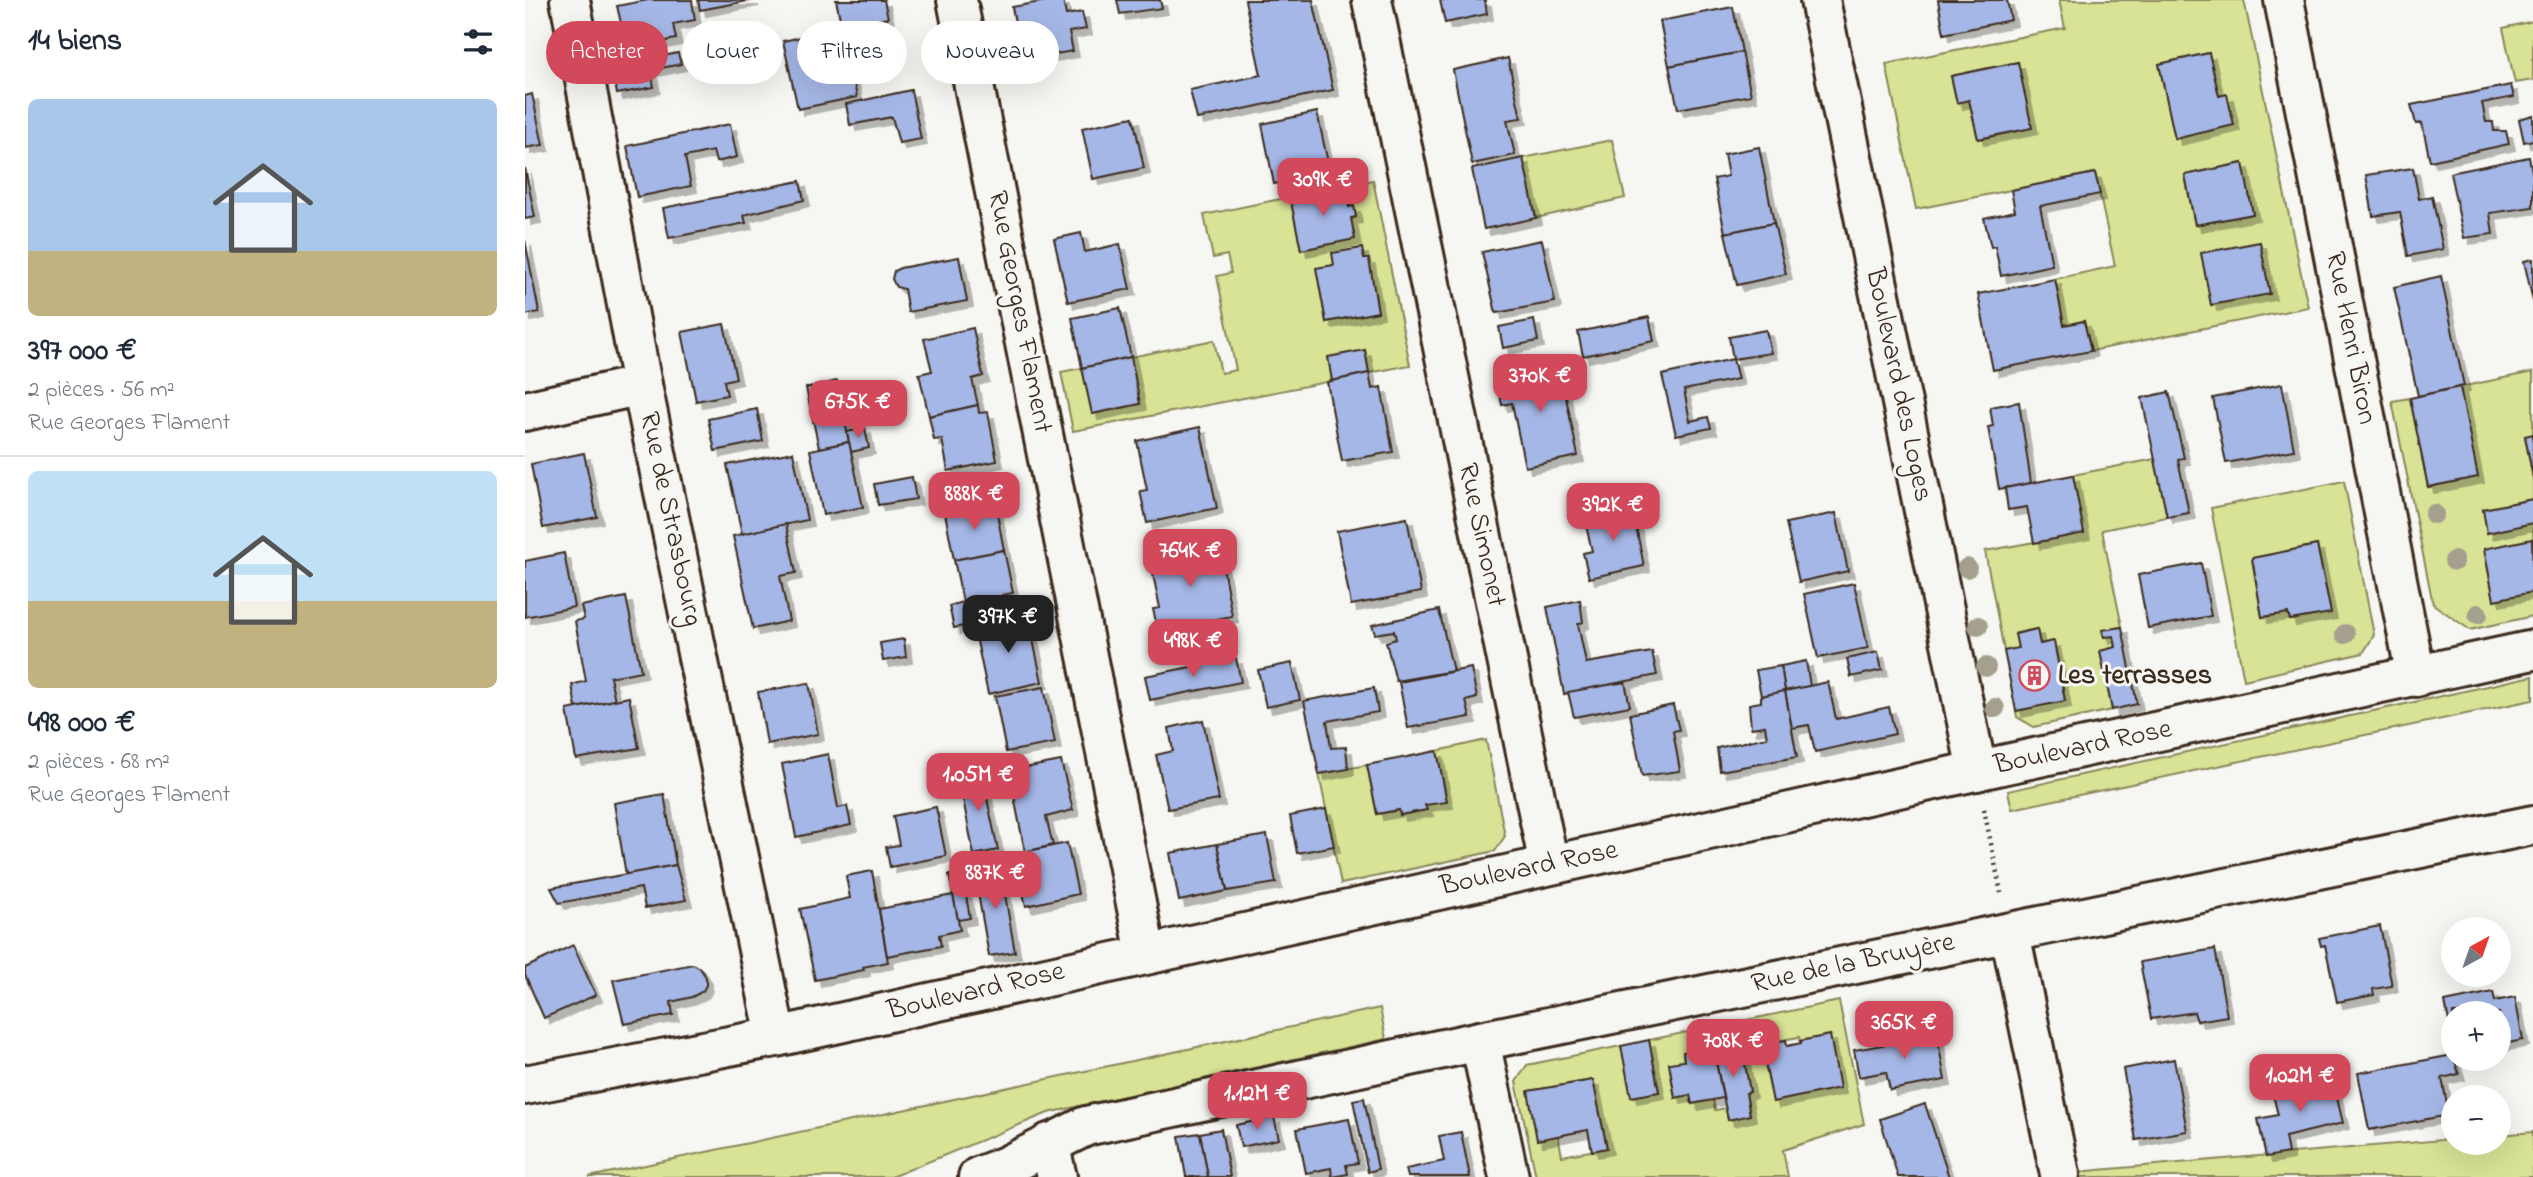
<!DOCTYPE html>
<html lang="fr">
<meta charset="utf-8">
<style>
body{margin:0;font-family:"Indie Flower",sans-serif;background:#f6f6f7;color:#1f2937;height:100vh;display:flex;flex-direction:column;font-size:26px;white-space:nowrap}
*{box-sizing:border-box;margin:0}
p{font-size:23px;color:#747a83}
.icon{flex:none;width:38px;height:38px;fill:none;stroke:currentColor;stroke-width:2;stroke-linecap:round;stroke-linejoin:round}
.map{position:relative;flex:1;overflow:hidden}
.sheet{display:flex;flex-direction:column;background:#fff;width:525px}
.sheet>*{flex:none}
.hud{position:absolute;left:21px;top:21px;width:665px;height:63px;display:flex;gap:14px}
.needle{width:46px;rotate:40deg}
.fabs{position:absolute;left:1916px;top:917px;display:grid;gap:14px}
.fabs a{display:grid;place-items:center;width:70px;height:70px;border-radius:50%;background:#fff;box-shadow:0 7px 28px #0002;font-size:35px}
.price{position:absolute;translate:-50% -60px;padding:0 16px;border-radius:14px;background:#d1495b;color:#fff;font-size:23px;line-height:46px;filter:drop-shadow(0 2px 4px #0008)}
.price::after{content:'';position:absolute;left:50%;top:42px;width:21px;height:16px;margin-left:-10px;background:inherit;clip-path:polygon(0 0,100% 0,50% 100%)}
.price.on{background:#222;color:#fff}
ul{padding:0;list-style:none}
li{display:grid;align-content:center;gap:14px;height:371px;padding:0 28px}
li+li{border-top:2px solid #e0e1e3}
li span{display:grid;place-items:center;height:217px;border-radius:10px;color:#555}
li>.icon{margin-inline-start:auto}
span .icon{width:126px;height:126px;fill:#fffc;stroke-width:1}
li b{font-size:30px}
h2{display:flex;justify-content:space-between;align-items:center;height:84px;padding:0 28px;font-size:30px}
.chip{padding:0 24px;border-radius:32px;background:#fff;box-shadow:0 7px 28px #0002;font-size:24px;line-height:63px}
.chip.on{background:#d1495b;color:#fff}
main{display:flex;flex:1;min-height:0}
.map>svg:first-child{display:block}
.green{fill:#d8e396;stroke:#8a865a;stroke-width:2;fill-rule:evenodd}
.building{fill:#a5b7e6;stroke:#3b2a1e;stroke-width:2;filter:url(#shadow)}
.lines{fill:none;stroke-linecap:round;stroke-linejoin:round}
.minor-casing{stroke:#3b2a1e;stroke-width:44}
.path{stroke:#3b2a1e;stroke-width:4.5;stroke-dasharray:2 5;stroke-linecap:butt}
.minor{stroke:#f6f6f2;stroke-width:38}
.tree{fill:#a59f8e}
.labels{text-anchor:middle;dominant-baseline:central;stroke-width:6;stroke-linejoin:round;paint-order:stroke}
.street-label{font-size:28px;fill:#3b2a1e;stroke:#f6f6f2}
.poi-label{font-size:28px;font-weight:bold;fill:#3b2a1e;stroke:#f6f6f2;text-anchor:start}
</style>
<main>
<section class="sheet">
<h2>14 biens<svg class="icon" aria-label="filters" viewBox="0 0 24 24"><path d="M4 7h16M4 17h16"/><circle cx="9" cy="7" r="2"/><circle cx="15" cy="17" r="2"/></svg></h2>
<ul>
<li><span style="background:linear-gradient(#a9c7e8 70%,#c2b280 0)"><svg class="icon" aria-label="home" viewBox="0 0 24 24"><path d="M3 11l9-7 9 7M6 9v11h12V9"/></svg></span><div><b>397 000 €</b><p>2 pièces · 56 m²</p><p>Rue Georges Flament</p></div></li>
<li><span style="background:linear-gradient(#bfe0f5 60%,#c2b280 0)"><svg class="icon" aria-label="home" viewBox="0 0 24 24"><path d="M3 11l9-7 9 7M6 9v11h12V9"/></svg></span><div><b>498 000 €</b><p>2 pièces · 68 m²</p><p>Rue Georges Flament</p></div></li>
</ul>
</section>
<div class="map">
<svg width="2008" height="1177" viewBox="0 0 2008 1177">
<defs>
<filter id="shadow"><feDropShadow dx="6" dy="6" stdDeviation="0" flood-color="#0004"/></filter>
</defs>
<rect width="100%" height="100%" fill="#f6f6f2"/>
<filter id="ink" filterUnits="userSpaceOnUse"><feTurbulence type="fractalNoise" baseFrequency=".0143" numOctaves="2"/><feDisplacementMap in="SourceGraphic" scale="14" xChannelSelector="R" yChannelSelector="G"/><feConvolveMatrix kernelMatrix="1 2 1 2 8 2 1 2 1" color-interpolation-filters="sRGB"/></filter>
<g filter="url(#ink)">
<g class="green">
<path d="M 1534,0 L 1719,0 L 1783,307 L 1566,351 L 1559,321 L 1539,325 L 1530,279 L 1590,266 L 1570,173 L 1391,209 L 1361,64 L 1540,28 ZM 1684,53 L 1694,96 L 1651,139 L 1634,64 ZM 1493,62 L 1506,128 L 1453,139 L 1444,100 L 1432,103 L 1426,76 ZM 1717,163 L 1728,214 L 1670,225 L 1660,175 Z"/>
<polygon points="2008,21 2008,80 1990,83 1978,28"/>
<polygon points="1087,140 1100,198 1011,218 998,158"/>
<path d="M 848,180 L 885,365 L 844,373 L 840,351 L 804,357 L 807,381 L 548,431 L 536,372 L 557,368 L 568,414 L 615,404 L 606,357 L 689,340 L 696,373 L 711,370 L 692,276 L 706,273 L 702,255 L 688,258 L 679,215 L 765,197 L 776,250 L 831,217 L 829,207 L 824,207 L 819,186 ZM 844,259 L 853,312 L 801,322 L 792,268 Z"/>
<polygon points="2008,372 2008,435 2000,437 2008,478 2008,499 1958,509 1963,533 2008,523 2008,545 2006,540 1959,549 1969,599 2008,592 2008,616 1945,630 1908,604 1867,401 1885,398 1903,487 1952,477 1935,387"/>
<polygon points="1630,459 1642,517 1577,530 1597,627 1578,630 1579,637 1589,636 1591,647 1575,651 1587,710 1509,727 1492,717 1491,711 1540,700 1529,641 1515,644 1511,629 1491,633 1493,648 1479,651 1460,551 1559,533 1548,475"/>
<path d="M 1819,481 L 1849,635 L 1838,653 L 1719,680 L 1686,508 ZM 1792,545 L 1806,612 L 1766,620 L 1763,613 L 1737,617 L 1727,558 Z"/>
<polygon points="2008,676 2008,700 1487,809 1483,791"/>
<polygon points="961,740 980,836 970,851 816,884 794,774 842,765 852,814 874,810 875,815 901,810 900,805 922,801 912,751"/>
<path d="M 1314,1001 L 1339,1124 L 1258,1150 L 1263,1177 L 1011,1177 L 991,1082 L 1002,1065 L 1096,1046 L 1134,1091 L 1124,1040 ZM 1305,1036 L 1248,1101 L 1236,1044 L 1274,1037 L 1275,1041 ZM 1216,1041 L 1225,1092 L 1221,1093 L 1225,1115 L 1203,1119 L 1201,1108 L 1190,1110 L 1188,1099 L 1165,1095 L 1150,1097 L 1144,1064 L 1159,1061 L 1158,1052 ZM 1068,1080 L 1082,1148 L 1037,1156 L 1033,1135 L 1003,1091 Z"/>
<polygon points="855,1008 861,1039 523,1113 366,1177 64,1177"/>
<polygon points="2008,1132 2008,1177 1543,1177 1562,1171 1928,1139 1928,1143 1974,1143 1974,1135"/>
</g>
<g class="building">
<polygon points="123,0 167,0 170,20 148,24 151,39 116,46 112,24 97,27 92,6"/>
<polygon points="173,0 228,0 175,10"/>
<polygon points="311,0 359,0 363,18 317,28"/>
<polygon points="527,0 538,0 541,15 557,12 561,29 544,32 548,51 497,60 487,7"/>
<polygon points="592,0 635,0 637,8 595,14"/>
<polygon points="720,0 788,0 808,90 672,119 665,90 736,75"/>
<polygon points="915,0 960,0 962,14 920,23"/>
<polygon points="1413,0 1482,0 1486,20 1419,34"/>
<polygon points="1208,7 1217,52 1144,66 1135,21"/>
<polygon points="317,28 332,97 273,109 258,41"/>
<polygon points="1217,52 1226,95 1153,109 1144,66"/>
<polygon points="153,53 156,64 93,77 91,66"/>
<polygon points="1684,53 1694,96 1702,94 1709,125 1650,139 1634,64"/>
<polygon points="983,58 996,118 982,120 990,155 947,164 928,70"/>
<polygon points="1493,62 1507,128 1453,139 1444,100 1432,103 1426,76"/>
<polygon points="126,71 129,87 92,94 89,78"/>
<polygon points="1986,85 1989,97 1957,103 1961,122 1968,122 1969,131 1981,131 1984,144 1905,161 1897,123 1891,124 1886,105"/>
<polygon points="386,90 396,139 374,143 367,117 325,125 321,104"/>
<polygon points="7,94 18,145 0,148 0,96"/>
<polygon points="792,112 805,172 749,184 737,124"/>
<polygon points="2008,115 2008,140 1999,142 1994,119"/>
<polygon points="608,117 619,168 568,179 557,128"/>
<polygon points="205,124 212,157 191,162 188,151 160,157 166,186 112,197 102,146"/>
<polygon points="1234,147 1249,223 1200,233 1189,179 1203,176 1199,154"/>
<polygon points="2004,157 2008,176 2008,207 1965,213 1968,234 1939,238 1925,173"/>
<polygon points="998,158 1011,218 959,229 947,169"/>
<polygon points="1718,163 1728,214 1670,225 1660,175"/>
<polygon points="0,168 10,217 0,219"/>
<polygon points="1888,168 1894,199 1907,196 1918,249 1883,256 1875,212 1848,216 1841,175"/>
<polygon points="1570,173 1575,194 1515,206 1527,265 1476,276 1470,246 1466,247 1459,218 1490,211 1486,190"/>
<polygon points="275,181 279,200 219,215 221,223 144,238 138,208"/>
<polygon points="819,186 824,207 829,206 831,217 826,218 830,239 776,250 765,197"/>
<polygon points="1249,223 1261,274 1212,285 1200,233"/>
<polygon points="556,233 560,252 595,244 605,289 543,302 529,239"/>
<polygon points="0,240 14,312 0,315"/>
<polygon points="1017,240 1030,302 971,313 957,252"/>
<polygon points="1735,242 1745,294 1686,305 1676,253"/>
<polygon points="837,248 839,259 844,259 853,312 801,322 791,268 809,265 807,253"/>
<polygon points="434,257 442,301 383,312 379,289 371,287 367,279 369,271 375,268"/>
<polygon points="2008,259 2008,301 1999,261"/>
<polygon points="1916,276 1939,386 1893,396 1869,287"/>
<polygon points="1530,279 1539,325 1559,321 1566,351 1468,370 1453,294"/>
<polygon points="595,308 606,357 557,368 547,318"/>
<polygon points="1124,317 1129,341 1058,356 1053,332"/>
<polygon points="1009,320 1013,341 978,348 974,327"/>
<polygon points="199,324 211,378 199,381 202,395 171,401 157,332"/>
<polygon points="448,328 458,376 447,379 453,405 404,416 394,374 407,371 399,339"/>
<polygon points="1241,330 1246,353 1208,359 1204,337"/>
<polygon points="840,350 844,373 807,381 803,357"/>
<polygon points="606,357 615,404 567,414 557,368"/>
<polygon points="1208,359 1213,379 1159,390 1165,421 1183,417 1186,428 1151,435 1137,375"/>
<polygon points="1034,363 1053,456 1000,467 987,403 977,405 971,376"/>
<polygon points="844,373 847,389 856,387 868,452 817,461 802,382"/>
<polygon points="312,381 324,442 294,448 281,388"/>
<polygon points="1757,384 1769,450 1701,463 1688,398"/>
<polygon points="1935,387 1953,477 1903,487 1885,398"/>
<polygon points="1644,392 1659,458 1653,459 1664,513 1642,517 1617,398"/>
<polygon points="1494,402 1506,483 1474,489 1463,427 1468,426 1465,407"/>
<polygon points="453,405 454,413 463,412 472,461 423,471 417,439 409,440 404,416"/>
<polygon points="232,409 238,441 190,451 183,419"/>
<polygon points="675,427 692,508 622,523 615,491 622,490 612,441"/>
<polygon points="340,428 344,448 326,452 322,432"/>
<polygon points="2008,434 2008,478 2000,436"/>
<polygon points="324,442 338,507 298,515 285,450"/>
<polygon points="268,452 282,520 217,534 202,465"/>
<polygon points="59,453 72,517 18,528 6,464"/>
<polygon points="1548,475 1559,533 1509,543 1502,507 1483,510 1480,488"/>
<polygon points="387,477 391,499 353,505 349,484"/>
<polygon points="2008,499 2008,523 1962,533 1958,509"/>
<polygon points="470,503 479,550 429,560 420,513"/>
<polygon points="1107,507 1119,566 1064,578 1058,553 1067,551 1059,517"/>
<polygon points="1311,513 1323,571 1274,582 1261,523"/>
<polygon points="882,518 896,592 826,605 812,531"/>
<polygon points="261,524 271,573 255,576 264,621 228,629 208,536"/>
<polygon points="2007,539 2008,592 1969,600 1959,549"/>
<polygon points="1792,545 1806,613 1765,620 1763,613 1737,617 1727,558"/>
<polygon points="694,546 707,616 633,631 628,609 635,608 625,560"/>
<polygon points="479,550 488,593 477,595 482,617 429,628 424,606 438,602 429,560"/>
<polygon points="39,553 49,607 0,617 0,561"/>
<polygon points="1676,563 1686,616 1623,628 1613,575"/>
<polygon points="1329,583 1343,648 1293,658 1279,594"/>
<polygon points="101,597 116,671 85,677 90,700 51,708 47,685 61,681 50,621 59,619 56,606"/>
<polygon points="1055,600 1058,622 1053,624 1061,663 1127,652 1132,675 1039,694 1022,607"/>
<polygon points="914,610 928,671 871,681 861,642 871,639 869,631 850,634 847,625"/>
<polygon points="503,616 517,682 463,694 449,627"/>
<polygon points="1597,627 1612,704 1587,710 1575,651 1591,647 1589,636 1579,637 1577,630"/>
<polygon points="1512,629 1515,644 1529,641 1540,701 1491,711 1479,651 1493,648 1490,634"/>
<polygon points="379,639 381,657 358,661 355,643"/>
<polygon points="1353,652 1357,670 1326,677 1322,659"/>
<polygon points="711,658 716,682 625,700 620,676"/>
<polygon points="1281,661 1285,686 1260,691 1256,666"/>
<polygon points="767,663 775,700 741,707 733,670"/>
<polygon points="1256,666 1260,691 1236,696 1231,670"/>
<polygon points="946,668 952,698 941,701 945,717 883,728 874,682"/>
<polygon points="1100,682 1105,706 1049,717 1043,692"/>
<polygon points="1303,682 1311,719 1364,707 1370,734 1290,752 1284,725 1267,728 1260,691"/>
<polygon points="284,683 293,734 242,744 233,692"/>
<polygon points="519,687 530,743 481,752 470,696"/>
<polygon points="849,688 853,712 802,721 806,748 821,747 823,769 794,774 779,701"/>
<polygon points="1260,691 1272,757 1195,771 1192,748 1242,737 1240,726 1226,728 1224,704 1236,702 1236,696"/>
<polygon points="104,697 114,748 51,759 42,710"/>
<polygon points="1148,705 1154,730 1148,731 1155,771 1117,776 1105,714"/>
<polygon points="678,720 694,800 643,809 631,755 648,751 644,728"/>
<polygon points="912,751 922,802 900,805 902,810 875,815 874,810 852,814 842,765"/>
<polygon points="303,754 313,808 322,806 326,825 271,837 257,764"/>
<polygon points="536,761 548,810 521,817 528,845 500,852 484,771"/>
<polygon points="456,770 473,850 449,855 433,774"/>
<polygon points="139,794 151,865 101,875 89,803"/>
<polygon points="411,807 421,856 365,867 361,847 374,845 368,816"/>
<polygon points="801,809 809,846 772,853 765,816"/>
<polygon points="742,835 751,883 702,891 692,844"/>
<polygon points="542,843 553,894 501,906 489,854"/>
<polygon points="692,844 702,891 654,901 645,853"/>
<polygon points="151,865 161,900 120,908 116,888 34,903 26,888"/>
<polygon points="475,866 490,952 464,956 449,870"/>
<polygon points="347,871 363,962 338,967 339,970 290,980 275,909 325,898 321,876"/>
<polygon points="437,873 445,918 433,920 424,875"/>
<polygon points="428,895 435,930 414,935 416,946 362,956 354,909"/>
<polygon points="1855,926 1867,986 1848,989 1849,995 1812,1002 1800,945 1796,946 1794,938"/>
<polygon points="48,945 71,995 19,1018 0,975 0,968"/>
<polygon points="1690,949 1702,1016 1672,1021 1669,1012 1626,1019 1615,962"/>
<polygon points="168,964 175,968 181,977 181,985 178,991 167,997 146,1002 148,1015 99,1024 88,980"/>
<polygon points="1968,992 1970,1001 1990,997 1998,1040 1974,1045 1974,1013 1928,1013 1927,1036 1920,1002"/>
<polygon points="1390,1029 1391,1038 1412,1035 1420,1080 1365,1090 1361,1072 1334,1077 1329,1050 1374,1042 1372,1032"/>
<polygon points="1305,1035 1315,1088 1248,1102 1236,1044 1261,1040 1262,1046 1276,1043 1275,1041"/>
<polygon points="1124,1040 1134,1092 1106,1097 1096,1046"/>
<polygon points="1216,1041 1225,1092 1221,1093 1225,1115 1203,1120 1188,1047"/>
<polygon points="1188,1047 1198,1098 1167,1104 1165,1095 1150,1098 1144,1063 1159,1061 1158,1052"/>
<polygon points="1928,1055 1934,1074 1917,1078 1924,1115 1844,1130 1833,1073"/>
<polygon points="1649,1059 1662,1131 1611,1140 1598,1069"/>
<polygon points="1807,1077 1818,1123 1760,1137 1763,1153 1741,1157 1733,1119 1753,1115 1747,1091"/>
<polygon points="1068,1080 1082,1148 1067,1151 1063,1130 1012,1140 1003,1091"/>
<polygon points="839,1098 853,1169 843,1172 828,1100"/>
<polygon points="1400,1104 1424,1177 1373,1177 1355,1119"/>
<polygon points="749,1117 754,1139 716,1147 711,1125"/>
<polygon points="824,1119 833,1163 821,1165 823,1174 807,1177 806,1168 781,1173 772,1129"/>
<polygon points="696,1129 705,1177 683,1177 675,1133"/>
<polygon points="936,1132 945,1177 883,1177 881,1169 919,1161 914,1136"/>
<polygon points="675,1133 683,1177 661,1177 654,1136"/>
</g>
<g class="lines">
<defs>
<g id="minor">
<polyline points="45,0 117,385 251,1037"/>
<polyline points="432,0 621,954"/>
<polyline points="847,0 1024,865"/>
<polyline points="1295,0 1452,771"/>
<polyline points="1759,0 1891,677"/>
<polyline points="0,411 117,385"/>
<polyline points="1485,933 1535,1174"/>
<polyline points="955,1041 984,1177"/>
<polyline points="0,1085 251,1037 1477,765 2008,650"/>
<polyline points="524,1143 532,1177"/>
<polyline points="453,1177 481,1166 561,1126 955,1041 2008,825"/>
</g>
</defs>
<use href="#minor" class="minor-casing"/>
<polyline class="path" points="1459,809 1476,893"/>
<use href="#minor" class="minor"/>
</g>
<g class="tree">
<circle cx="1909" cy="514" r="10"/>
<circle cx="1929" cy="561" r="10"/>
<circle cx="1442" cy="568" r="10"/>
<circle cx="1953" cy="614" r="10"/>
<circle cx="1453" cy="626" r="10"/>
<circle cx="1820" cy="634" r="10"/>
<circle cx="1461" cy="667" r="10"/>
<circle cx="1470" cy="708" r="10"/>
</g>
</g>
<defs>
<symbol id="building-ring" viewBox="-11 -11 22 22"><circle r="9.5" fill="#f6f6f2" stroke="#d1495b" stroke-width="1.5"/><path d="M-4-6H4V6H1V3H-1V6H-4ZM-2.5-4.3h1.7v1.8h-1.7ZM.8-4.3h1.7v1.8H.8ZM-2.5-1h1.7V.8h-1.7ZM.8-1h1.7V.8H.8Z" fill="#d1495b"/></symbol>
</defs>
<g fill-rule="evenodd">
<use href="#building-ring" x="1492" y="658" width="35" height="35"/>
</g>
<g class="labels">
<g class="street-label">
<text transform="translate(494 312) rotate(79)">Rue Georges Flament</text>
<text transform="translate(1825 338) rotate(79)">Rue Henri Biron</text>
<text transform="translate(1373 385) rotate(78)">Boulevard des Loges</text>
<text transform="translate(145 519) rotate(78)">Rue de Strasbourg</text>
<text transform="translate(956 535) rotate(78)">Rue Simonet</text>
<text transform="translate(1558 748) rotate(-12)">Boulevard Rose</text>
<text transform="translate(1004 869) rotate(-12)">Boulevard Rose</text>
<text transform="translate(1328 964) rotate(-12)">Rue de la Bruyère</text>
<text transform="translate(451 992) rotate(-13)">Boulevard Rose</text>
</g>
<g class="poi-label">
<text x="1533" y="676">Les terrasses</text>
</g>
</g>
</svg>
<div class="fabs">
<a><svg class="needle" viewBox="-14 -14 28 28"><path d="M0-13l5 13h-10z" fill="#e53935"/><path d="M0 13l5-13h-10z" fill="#747a83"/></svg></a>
<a>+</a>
<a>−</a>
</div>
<b class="price" style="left:798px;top:218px">309K €</b>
<b class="price" style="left:1015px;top:414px">370K €</b>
<b class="price" style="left:333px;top:440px">675K €</b>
<b class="price" style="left:449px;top:532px">888K €</b>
<b class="price" style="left:1088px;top:543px">392K €</b>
<b class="price" style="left:665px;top:589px">764K €</b>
<b class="price on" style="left:483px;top:655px">397K €</b>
<b class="price" style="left:668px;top:679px">498K €</b>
<b class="price" style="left:453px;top:813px">1.05M €</b>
<b class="price" style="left:470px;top:911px">887K €</b>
<b class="price" style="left:1379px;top:1061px">365K €</b>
<b class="price" style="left:1208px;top:1079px">708K €</b>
<b class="price" style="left:1775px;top:1114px">1.02M €</b>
<b class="price" style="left:732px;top:1132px">1.12M €</b>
<div class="hud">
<a class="chip on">Acheter</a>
<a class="chip">Louer</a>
<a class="chip">Filtres</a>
<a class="chip">Nouveau</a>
</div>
</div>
</main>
